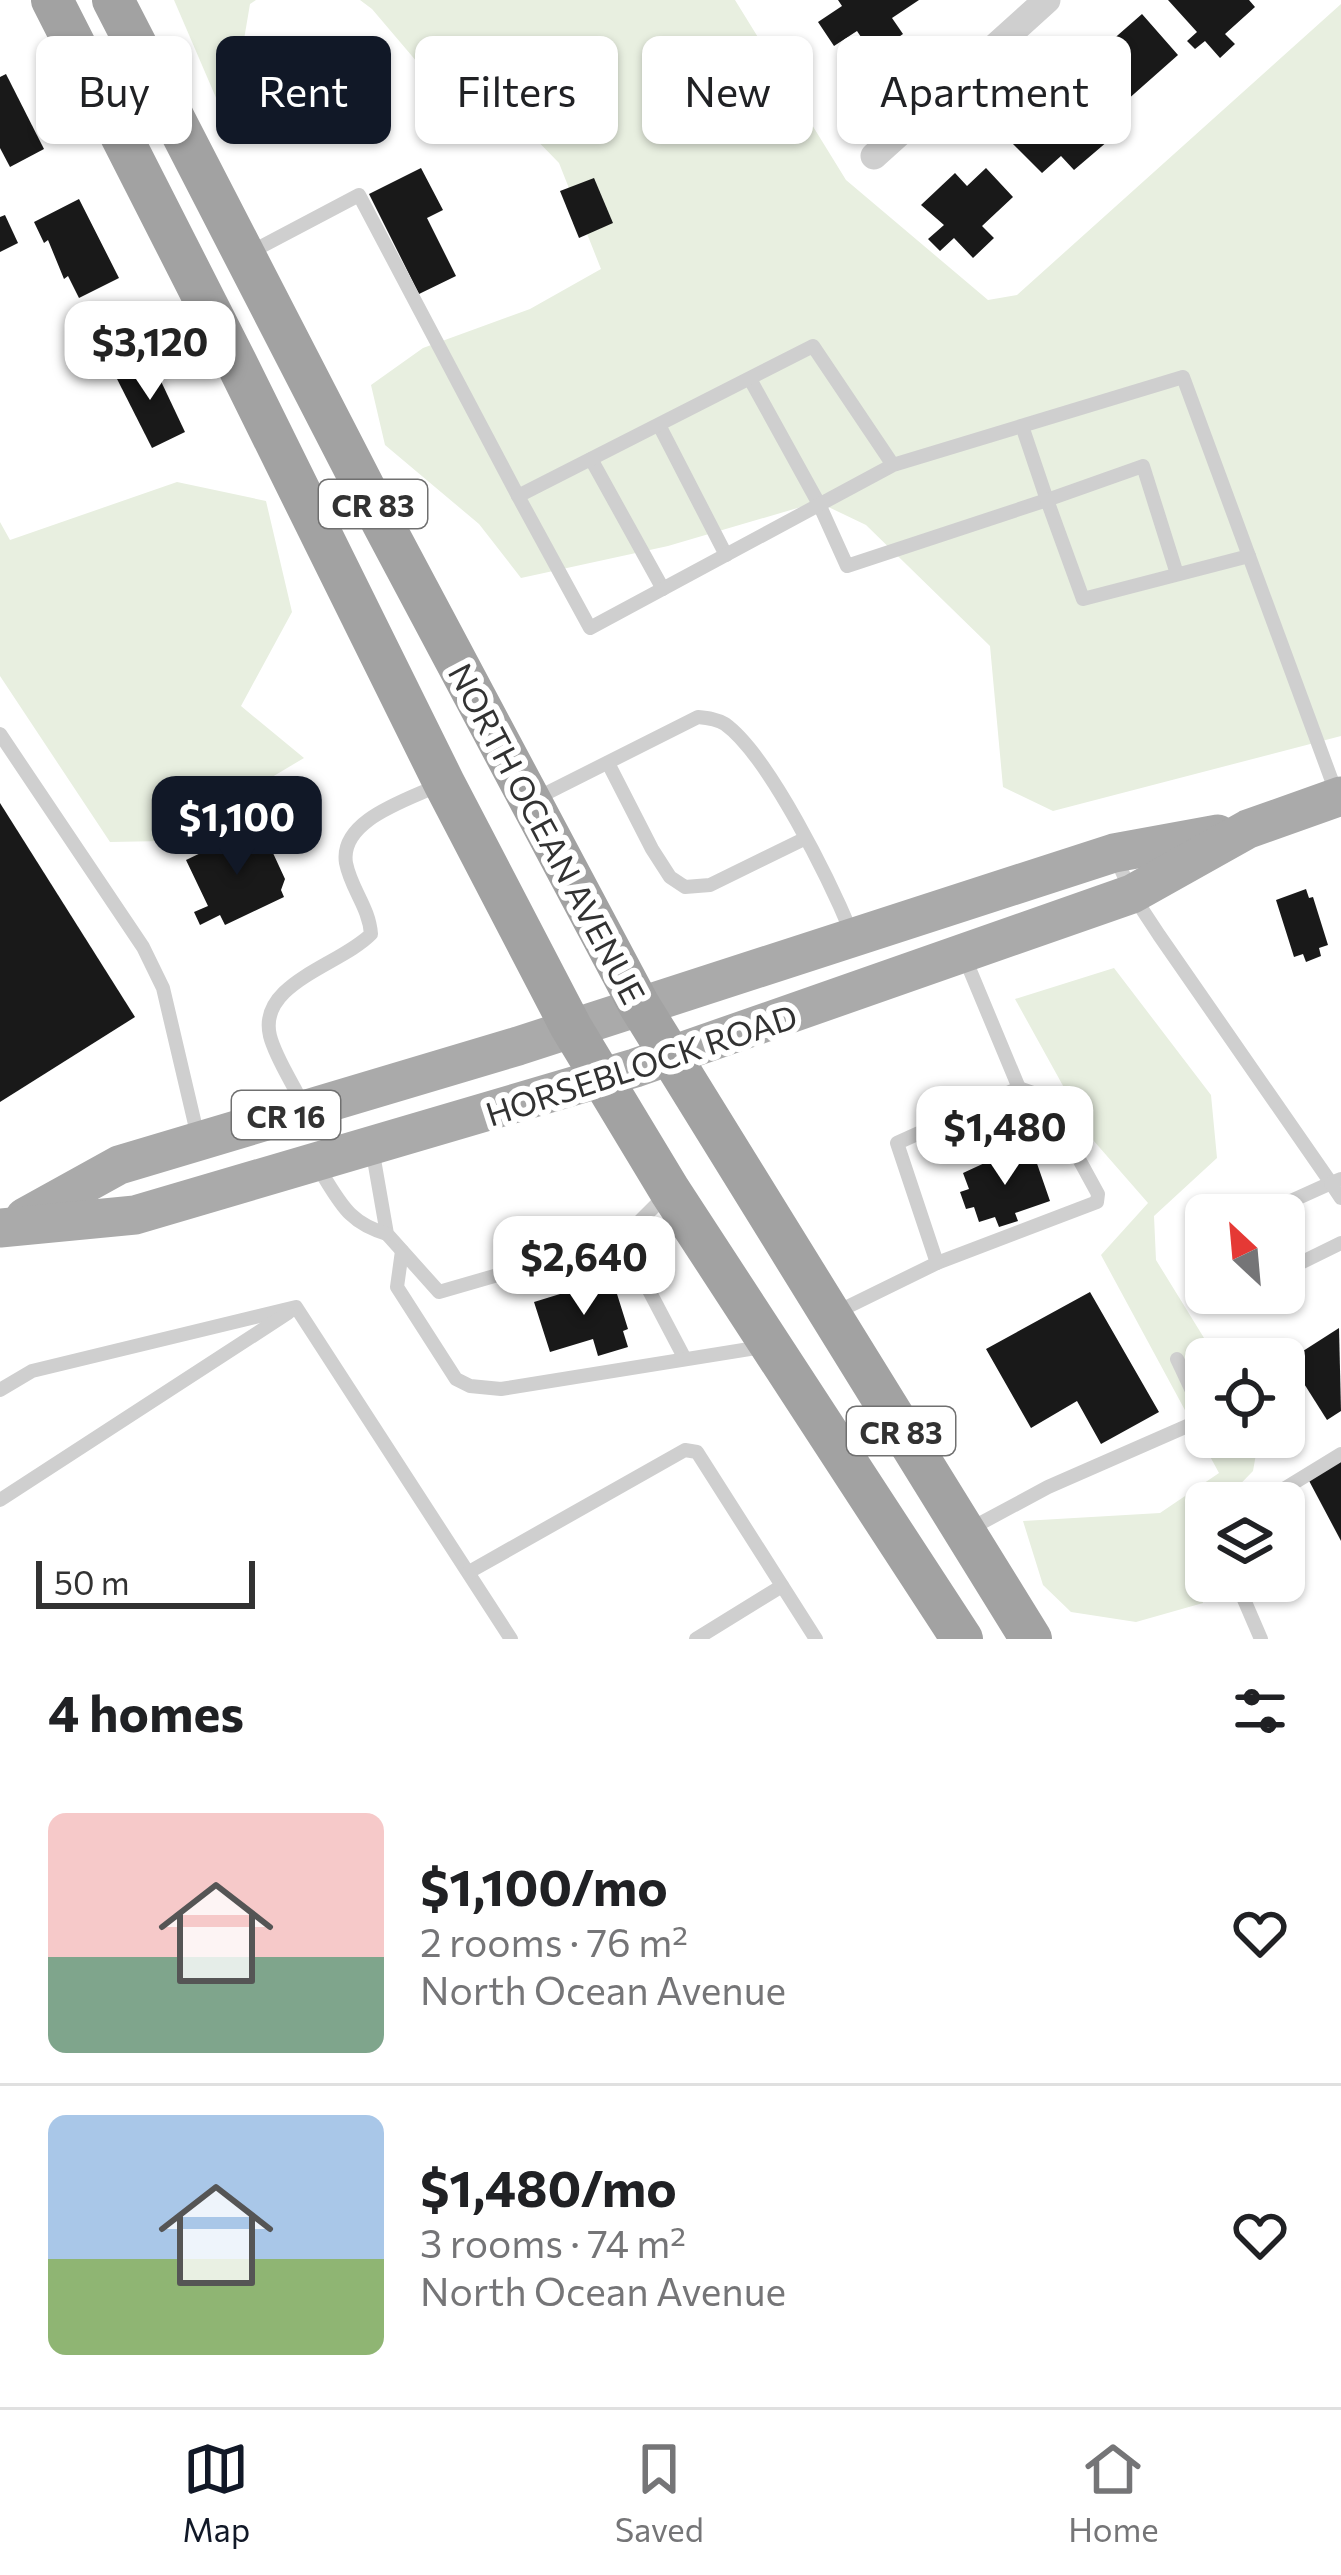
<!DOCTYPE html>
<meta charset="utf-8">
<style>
body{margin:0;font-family:Commissioner,sans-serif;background:#f6f6f6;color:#202124;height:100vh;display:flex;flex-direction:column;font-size:45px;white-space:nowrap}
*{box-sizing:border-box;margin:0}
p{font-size:39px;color:#757577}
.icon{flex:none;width:66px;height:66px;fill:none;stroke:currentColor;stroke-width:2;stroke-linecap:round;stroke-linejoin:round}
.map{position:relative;height:1639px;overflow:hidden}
.sheet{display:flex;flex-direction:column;background:#fff;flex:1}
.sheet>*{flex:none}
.top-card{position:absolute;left:36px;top:36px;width:1269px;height:108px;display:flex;gap:24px}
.needle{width:78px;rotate:334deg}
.controls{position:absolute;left:1185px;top:1194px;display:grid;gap:24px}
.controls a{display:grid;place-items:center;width:120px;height:120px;border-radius:18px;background:#fff;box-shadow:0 3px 9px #0004;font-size:60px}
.scale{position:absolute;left:36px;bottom:30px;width:219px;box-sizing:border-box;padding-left:12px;border:6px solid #323232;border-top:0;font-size:33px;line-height:42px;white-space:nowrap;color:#323232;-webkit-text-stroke:9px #fff;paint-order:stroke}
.price{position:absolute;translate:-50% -102px;padding:0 27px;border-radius:24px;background:#fff;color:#222;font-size:39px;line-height:78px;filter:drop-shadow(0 3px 6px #0008)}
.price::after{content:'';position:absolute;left:50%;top:72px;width:36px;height:27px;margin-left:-18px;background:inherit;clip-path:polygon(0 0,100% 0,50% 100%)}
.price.current{background:#111827;color:#fff}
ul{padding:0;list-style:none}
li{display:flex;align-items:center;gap:36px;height:300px;padding:0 48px}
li+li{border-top:3px solid #e0e0e0}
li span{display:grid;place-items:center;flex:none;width:336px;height:240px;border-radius:18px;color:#555}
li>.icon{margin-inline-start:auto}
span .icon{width:144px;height:144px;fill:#fffc;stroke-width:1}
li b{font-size:51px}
h2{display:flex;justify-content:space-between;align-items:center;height:144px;padding:0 48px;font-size:51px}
.tag{padding:0 42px;border-radius:18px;background:#fff;box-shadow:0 3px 9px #0004;font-size:42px;line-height:108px}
.tag.current{background:#111827;color:#fff}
.dock{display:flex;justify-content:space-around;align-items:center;height:168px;border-top:3px solid #e0e0e0;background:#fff;font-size:33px;color:#757577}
.dock a{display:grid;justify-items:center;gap:6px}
.dock .current{color:#111827}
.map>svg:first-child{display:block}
.green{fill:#e8efe0}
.building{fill:#191919}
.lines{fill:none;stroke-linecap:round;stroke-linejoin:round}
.service{stroke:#cfcfcf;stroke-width:14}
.minor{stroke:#cfcfcf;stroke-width:27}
.primary{stroke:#aaa;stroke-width:39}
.trunk{stroke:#a2a2a2;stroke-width:42}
.labels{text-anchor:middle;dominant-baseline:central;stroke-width:12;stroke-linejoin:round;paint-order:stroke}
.shield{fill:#fff;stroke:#707070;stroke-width:3}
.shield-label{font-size:30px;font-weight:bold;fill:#323232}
.street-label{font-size:33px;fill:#323232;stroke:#fff}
</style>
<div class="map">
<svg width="1341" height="1639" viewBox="0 0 1341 1639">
<rect width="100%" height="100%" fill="#fff"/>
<g class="green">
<polygon points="174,0 256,0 250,4 229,128"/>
<polygon points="360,0 735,0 846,180 988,300 1017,295 1341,4 1341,736 1053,811 1003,787 990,646 866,525 818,502 668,546 521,578 479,524 385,445 371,385 423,348 530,309 601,269 559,163 489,91 423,69 372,9"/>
<polygon points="177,482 266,501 292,612 241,706 304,758 164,841 110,842 0,676 0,522 10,540"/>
<polygon points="1114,968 1211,1095 1217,1158 1154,1216 1156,1260 1217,1359 1206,1359 1206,1437 1259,1437 1253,1471 1222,1503 1206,1503 1206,1519 1192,1558 1203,1603 1136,1622 1071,1612 1043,1585 1023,1521 1160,1513 1219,1473 1101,1255 1148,1203 1093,1140 1015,999"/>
</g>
<g class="building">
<polygon points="838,0 919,0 892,18 903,34 873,55 857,31 834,46 818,22 842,6"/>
<polygon points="1168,0 1249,0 1255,7 1225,34 1235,44 1220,58 1205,41 1195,49 1187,41 1197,32"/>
<polygon points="1142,14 1178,55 1126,101 1099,70 1119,52 1110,42"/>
<polygon points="6,74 44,149 10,167 0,148 0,77"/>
<polygon points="1068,97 1108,141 1074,170 1061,156 1042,173 1004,135 1039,105 1048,115"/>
<polygon points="421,168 443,210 427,218 456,276 419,294 369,194"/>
<polygon points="986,168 1013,197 982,226 994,238 973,258 954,238 940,251 928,239 944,225 921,205 955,173 967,186"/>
<polygon points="594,178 613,223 579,238 560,191"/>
<polygon points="79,199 119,278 79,298 68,276 64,279 48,240 44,243 34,222"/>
<polygon points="5,215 18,243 0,252 0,217"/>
<polygon points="150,358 185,432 152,448 115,375"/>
<polygon points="0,803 135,1017 0,1102"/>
<polygon points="253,828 257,836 267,840 285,879 281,890 284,897 225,925 220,915 200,925 194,912 208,906 186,860"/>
<polygon points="1306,889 1309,898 1313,897 1328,945 1319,948 1321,956 1306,962 1303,954 1294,957 1276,900"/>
<polygon points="1033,1152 1050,1201 1015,1213 1018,1221 999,1227 995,1217 979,1222 974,1207 966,1209 960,1192 969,1189 963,1173 1004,1154 1006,1161"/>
<polygon points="612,1278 628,1329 623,1331 628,1347 598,1356 593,1339 550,1352 534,1302"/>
<polygon points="1090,1292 1159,1412 1101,1444 1077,1401 1031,1428 986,1349"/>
<polygon points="1339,1328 1341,1411 1327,1420 1289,1360"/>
<polygon points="1341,1456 1341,1541 1307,1477"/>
</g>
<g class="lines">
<g class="service">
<polyline points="249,253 359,195 518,496"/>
<polyline points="750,379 819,504 847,566 1047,500 1022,426"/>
<polyline points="659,425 726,555"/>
<polyline points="591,459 663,589"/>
<polyline points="893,465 813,346 518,496 590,628 893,465 1183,377 1336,792"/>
<polyline points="1177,574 1143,466 1047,500 1083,599 1249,556"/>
<polyline points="0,734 143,947 163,988 198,1137"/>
<polyline points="608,763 652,849 670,877 685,887 710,885 804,839"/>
<path d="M 535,799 L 698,717 C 708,718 717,719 725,724 C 769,756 830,881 852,934"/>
<polyline points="1116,858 1132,894 1159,935 1331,1183 1260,1215"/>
<path d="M 303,1105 C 293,1083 276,1059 270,1036 C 257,983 341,965 371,934 C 369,907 351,889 346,863 C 339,819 411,799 441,784"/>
<polyline points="372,1148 387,1234 439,1292 622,1239 664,1197"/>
<path d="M 317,1166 C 340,1201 346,1222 387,1234"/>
<polyline points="1341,1179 1331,1183 1341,1198"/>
<polyline points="622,1239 685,1359"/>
<polyline points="402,1251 397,1287 456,1379 470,1386 501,1389 762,1347"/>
<polyline points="937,1263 1097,1202 1098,1194 1045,1097 1019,1088"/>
<polyline points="1284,1271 1341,1243"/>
<polyline points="835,1313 937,1263 897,1143 1019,1088 964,956"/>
<polyline points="0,1390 32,1371 296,1307 511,1639"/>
<polyline points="0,1500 288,1313"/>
<polyline points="1261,1503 1341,1454"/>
<polyline points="968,1530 1048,1487 1201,1420 1202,1412 1177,1359"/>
<polyline points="469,1572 685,1450 697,1452 816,1639"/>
<polyline points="1236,1581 1261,1639"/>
<polyline points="696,1639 782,1586"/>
</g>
<polyline class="minor" points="874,156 1047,0"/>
<g class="primary">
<polyline points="25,1217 119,1165 518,1046 1114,853 1218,834"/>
<polyline points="0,1228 135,1215 635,1068 1132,894 1248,829 1341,796"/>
</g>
<g class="trunk">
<polyline points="52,0 236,362 444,783 571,1027 670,1191 962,1639"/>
<polyline points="113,0 383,524 639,1005 1031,1639"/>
</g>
</g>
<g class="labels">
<g class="shield">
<rect x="319" y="480" width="108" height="48" rx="9"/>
<rect x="232" y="1091" width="108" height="48" rx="9"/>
<rect x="847" y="1407" width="108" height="48" rx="9"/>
</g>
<g class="shield-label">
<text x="373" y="504">CR 83</text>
<text x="286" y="1115">CR 16</text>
<text x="901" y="1431">CR 83</text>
</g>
<g class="street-label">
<text transform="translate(548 833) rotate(62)">NORTH OCEAN AVENUE</text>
<text transform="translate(641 1064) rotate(-18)">HORSEBLOCK ROAD</text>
</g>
</g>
</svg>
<div class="controls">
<a><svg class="needle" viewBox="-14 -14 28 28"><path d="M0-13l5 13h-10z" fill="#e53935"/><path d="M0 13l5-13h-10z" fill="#757577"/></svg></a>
<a><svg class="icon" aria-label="locate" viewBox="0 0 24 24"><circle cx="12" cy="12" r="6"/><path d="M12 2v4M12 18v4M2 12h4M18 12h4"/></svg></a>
<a><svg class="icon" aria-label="layers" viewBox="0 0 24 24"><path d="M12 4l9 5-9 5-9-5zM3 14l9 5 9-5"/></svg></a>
</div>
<div class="scale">50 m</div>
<b class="price" style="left:150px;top:403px">$3,120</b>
<b class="price current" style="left:237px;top:878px">$1,100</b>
<b class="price" style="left:1005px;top:1188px">$1,480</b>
<b class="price" style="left:584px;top:1318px">$2,640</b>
<div class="top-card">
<a class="tag">Buy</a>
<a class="tag current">Rent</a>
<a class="tag">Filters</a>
<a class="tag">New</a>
<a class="tag">Apartment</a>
</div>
</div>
<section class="sheet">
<h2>4 homes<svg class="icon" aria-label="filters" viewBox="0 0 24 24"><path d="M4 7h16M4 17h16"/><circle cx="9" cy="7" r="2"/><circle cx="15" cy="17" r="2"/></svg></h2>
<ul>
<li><span style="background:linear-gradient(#f6c9c9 60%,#7fa58c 0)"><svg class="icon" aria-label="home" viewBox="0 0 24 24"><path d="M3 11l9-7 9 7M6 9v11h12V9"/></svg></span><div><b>$1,100/mo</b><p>2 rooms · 76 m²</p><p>North Ocean Avenue</p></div><svg class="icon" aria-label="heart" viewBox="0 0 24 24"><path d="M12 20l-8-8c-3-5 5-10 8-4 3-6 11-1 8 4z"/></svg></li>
<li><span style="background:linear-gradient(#a9c7e8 60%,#8fb573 0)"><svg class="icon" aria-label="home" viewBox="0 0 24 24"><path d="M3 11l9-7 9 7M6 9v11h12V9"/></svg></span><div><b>$1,480/mo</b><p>3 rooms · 74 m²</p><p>North Ocean Avenue</p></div><svg class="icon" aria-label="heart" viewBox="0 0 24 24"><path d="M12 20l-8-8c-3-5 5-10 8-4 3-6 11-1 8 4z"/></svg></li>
</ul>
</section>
<nav class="dock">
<a class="current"><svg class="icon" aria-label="map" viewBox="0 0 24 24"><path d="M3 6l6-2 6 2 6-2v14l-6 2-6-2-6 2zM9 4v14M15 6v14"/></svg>Map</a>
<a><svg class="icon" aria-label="saved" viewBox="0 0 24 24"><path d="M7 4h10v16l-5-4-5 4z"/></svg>Saved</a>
<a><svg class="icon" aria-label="home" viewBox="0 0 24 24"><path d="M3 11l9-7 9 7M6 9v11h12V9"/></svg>Home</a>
</nav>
